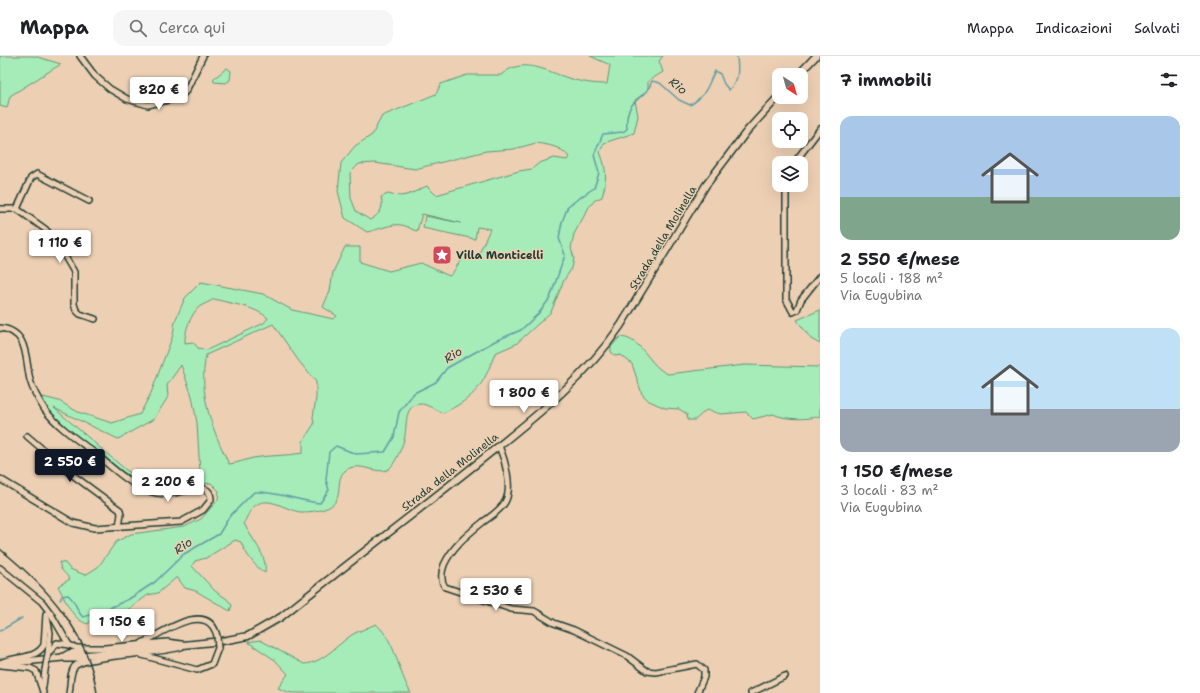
<!DOCTYPE html>
<html lang="it">
<meta charset="utf-8">
<style>
body{margin:0;font-family:"Shantell Sans",sans-serif;background:#f6f6f6;color:#202124;height:100vh;display:flex;flex-direction:column;font-size:15px;white-space:nowrap}
*{box-sizing:border-box;margin:0}
p{font-size:13px;color:#757577}
.icon{flex:none;width:22px;height:22px;fill:none;stroke:currentColor;stroke-width:2;stroke-linecap:round;stroke-linejoin:round}
.map{position:relative;flex:1;overflow:hidden}
.sheet{display:flex;flex-direction:column;background:#fff;width:380px}
.sheet>*{flex:none}
.needle{width:26px;rotate:143deg}
.controls{position:absolute;left:772px;top:12px;display:grid;gap:8px}
.controls a{display:grid;place-items:center;width:36px;height:36px;border-radius:8px;background:#fff;box-shadow:0 4px 16px #0002;font-size:20px}
.price{position:absolute;translate:-50% -34px;padding:0 9px;border-radius:4px;background:#fff;color:#222;font-size:13px;line-height:26px;filter:drop-shadow(0 1px 2px #0008)}
.price::after{content:'';position:absolute;left:50%;top:24px;width:12px;height:9px;margin-left:-6px;background:inherit;clip-path:polygon(0 0,100% 0,50% 100%)}
.price.current{background:#111827;color:#fff}
ul{padding:0;list-style:none}
li{display:grid;align-content:center;gap:8px;height:212px;padding:0 20px}
li span{display:grid;place-items:center;height:124px;border-radius:12px;color:#555}
li>.icon{margin-inline-start:auto}
span .icon{width:72px;height:72px;fill:#fffc;stroke-width:1}
li b{font-size:17px}
h2{display:flex;justify-content:space-between;align-items:center;height:48px;padding:0 20px;font-size:17px}
header{display:flex;align-items:center;gap:24px;box-sizing:border-box;height:56px;padding:0 20px;background:#fff;border-bottom:1px solid #e0e0e0}
header strong{font-size:19px}
nav{display:flex;gap:22px;margin-inline-start:auto;font-size:14px}
.search{width:280px;height:36px;background:#f6f6f6;display:flex;align-items:center;gap:10px;box-sizing:border-box;padding:0 14px;border-radius:12px;color:#757577;font-size:15px}
main{display:flex;flex:1;min-height:0}
.map>svg:first-child{display:block}
.green{fill:#a6ecb9;stroke:#629476;fill-rule:evenodd}
.lines{fill:none;stroke-linecap:round;stroke-linejoin:round}
.stream{stroke:#639ca5;stroke-width:1.5}
.minor-casing{stroke:#1f3d34;stroke-width:8}
.major-casing{stroke:#1f3d34;stroke-width:9}
.minor{stroke:#edd0b4;stroke-width:5}
.major{stroke:#edd0b4;stroke-width:6}
.rail{stroke:#1f3d34;stroke-width:1.5}
.minor-bridge-casing{stroke:#1f3d34;stroke-width:8;stroke-linecap:butt}
.minor-bridge{stroke:#edd0b4;stroke-width:5}
.labels{text-anchor:middle;dominant-baseline:central;stroke-width:3;stroke-linejoin:round;paint-order:stroke}
.street-label{font-size:11px;fill:#1f3d34;stroke:#edd0b4}
.poi-label{font-size:11px;font-weight:bold;fill:#1f3d34;stroke:#edd0b4;text-anchor:start}
.water-label{font-size:12px;font-style:italic;fill:#25453d;stroke:#edd0b4}
</style>
<header>
<strong>Mappa</strong>
<div class="search"><svg class="icon" aria-label="search" viewBox="0 0 24 24"><circle cx="10" cy="10" r="6"/><path d="M15 15l6 6"/></svg>Cerca qui</div>
<nav><a>Mappa</a><a>Indicazioni</a><a>Salvati</a></nav>
</header>
<main>
<div class="map">
<svg width="820" height="637" viewBox="0 0 820 637">
<rect width="100%" height="100%" fill="#edd0b4"/>
<filter id="ink" filterUnits="userSpaceOnUse"><feTurbulence type="fractalNoise" baseFrequency=".025" numOctaves="2"/><feDisplacementMap in="SourceGraphic" scale="8" xChannelSelector="R" yChannelSelector="G"/><feConvolveMatrix kernelMatrix="1 2 1 2 8 2 1 2 1" color-interpolation-filters="sRGB"/></filter>
<g filter="url(#ink)">
<g class="green">
<polygon points="0,0 34,0 61,8 10,40 7,52 0,50"/>
<path d="M 590,0 L 663,0 L 659,5 L 663,16 L 648,25 L 648,35 L 635,44 L 638,60 L 634,77 L 604,87 L 600,96 C 607,113 607,124 602,141 L 595,144 L 589,151 L 574,178 L 571,192 L 574,202 L 572,212 L 564,224 L 551,256 L 516,288 L 495,297 C 483,330 476,341 443,357 C 438,355 424,347 421,348 C 404,348 407,368 405,379 C 404,387 394,412 387,414 C 374,418 359,405 346,414 C 332,424 348,446 324,453 C 318,455 309,456 302,456 C 288,456 270,439 256,449 C 250,453 247,461 244,467 C 251,483 268,499 265,517 C 255,511 245,497 241,486 L 235,484 L 206,502 L 195,505 L 192,510 L 215,535 L 227,543 L 232,549 L 230,555 L 196,535 L 185,532 L 177,521 L 158,537 L 148,539 L 122,558 L 115,560 L 95,560 L 88,568 C 72,564 65,543 58,530 L 70,523 L 61,513 L 59,506 L 65,507 L 70,513 L 85,519 L 98,511 L 116,486 L 131,478 L 184,471 L 201,463 L 218,444 L 219,435 L 211,427 C 193,428 176,437 157,435 C 143,434 72,379 60,366 C 53,360 44,350 43,341 L 59,345 L 78,356 L 112,367 L 140,358 L 151,337 L 173,279 L 175,265 L 185,242 L 201,226 L 263,238 L 292,254 L 334,263 L 337,260 L 323,251 L 330,235 L 333,216 L 345,191 L 360,191 L 360,206 L 389,215 L 421,207 L 449,220 L 452,218 L 465,197 L 478,200 L 490,173 L 477,171 L 475,183 L 423,172 L 425,160 L 461,167 L 422,158 L 417,175 C 411,174 408,170 402,169 C 392,167 378,174 367,176 L 345,162 L 338,135 L 341,107 L 355,90 L 372,79 L 382,60 L 436,38 L 441,28 L 467,19 L 501,19 C 522,0 546,15 568,22 C 581,26 593,28 607,28 L 610,9 ZM 536,87 C 548,89 561,90 569,101 L 567,104 L 554,102 L 539,107 L 532,113 L 519,115 L 436,139 L 427,130 C 411,137 406,143 388,138 L 381,141 C 384,153 380,158 370,164 L 356,155 L 351,142 L 350,117 L 359,108 L 375,107 L 415,113 L 486,95 L 514,93 ZM 214,243 C 232,248 254,250 268,262 L 264,267 L 207,294 L 198,292 L 193,286 L 185,287 C 184,276 191,258 199,251 C 203,248 210,246 214,243 ZM 273,268 L 298,304 L 316,326 L 316,342 L 313,361 L 314,368 L 303,385 L 303,397 C 286,400 270,399 253,402 C 245,404 238,407 229,408 C 212,373 198,338 206,299 ZM 181,309 L 192,340 L 197,367 L 200,417 L 176,428 L 160,429 L 148,427 L 126,414 L 54,352 L 118,383 L 154,363 L 168,341 L 167,329 Z"/>
<polygon points="227,12 231,15 230,24 226,27 214,26 213,23"/>
<polygon points="820,254 820,288 811,283 797,264"/>
<path d="M 620,281 C 643,282 648,310 668,318 L 745,309 L 820,311 L 820,360 C 807,364 786,364 773,358 L 753,363 L 746,356 L 721,358 L 706,354 L 695,364 L 688,364 L 687,358 L 679,353 L 665,352 L 649,345 L 642,338 L 632,308 L 621,299 L 616,300 L 611,296 L 611,291 Z"/>
<path d="M 376,568 C 397,587 397,614 411,637 L 291,637 L 278,632 L 288,618 L 275,604 L 248,586 L 260,584 L 304,608 C 324,607 339,586 355,577 C 362,574 369,571 376,568 Z"/>
</g>
<g class="lines">
<g class="stream">
<path d="M 60,544 L 62,540 L 68,539 C 77,546 77,557 83,561 L 103,555 L 129,543 L 155,526 L 184,498 L 219,478 L 229,461 L 254,436 C 277,435 298,445 320,447 L 329,434 L 326,424 L 329,396 L 336,390 L 356,398 L 385,396 L 394,381 L 399,356 L 414,337 L 436,326 L 447,312 L 495,285 L 521,274 L 539,257 L 550,242 L 565,199 L 559,182 L 562,166 L 568,150 L 594,132 L 599,117 L 594,99 L 603,78 L 623,76 L 627,73 C 624,41 645,46 652,25 L 660,27 L 679,44 L 690,49 C 707,39 707,30 715,15 L 720,18 L 724,28 L 729,34 C 740,23 738,15 737,0"/>
<polyline points="0,575 22,562"/>
</g>
<defs>
<g id="minor">
<polyline points="80,0 95,20 110,33 127,43 148,49 180,41 186,35 203,0"/>
<polyline points="794,107 820,73"/>
<polyline points="786,129 786,243 793,256 797,254 801,244 820,220"/>
<polyline points="0,153 17,153 45,173 56,185 74,216 74,248 76,254 80,258 95,263"/>
<polyline points="17,153 31,122 37,118 89,145"/>
<path d="M 0,272 C 29,275 25,303 30,324 C 33,335 39,345 45,354 C 58,371 79,385 96,398 C 115,414 139,438 165,438 C 179,439 211,421 211,444 L 203,454 L 181,466 L 95,472 L 73,467 L 0,423"/>
<polyline points="27,380 70,417 120,454 121,458 119,471"/>
<path d="M 499,390 C 505,404 513,432 505,446 C 500,455 491,460 483,466 C 468,478 452,491 444,509 C 441,517 440,524 445,531 L 511,553 L 534,555 L 554,567 L 574,574 L 627,600 L 647,615 L 656,616 L 697,608 L 704,614 L 704,621 L 697,637"/>
<polyline points="0,512 42,546 51,558 69,589 77,592 105,592 167,586 181,588"/>
<polyline points="47,561 50,577 48,598"/>
<path d="M 142,587 C 162,577 208,543 217,580"/>
<polyline points="50,595 57,587 69,589"/>
<polyline points="142,599 197,614 212,608 218,592"/>
<polyline points="62,601 69,597 83,595"/>
<polyline points="66,603 86,603"/>
<path d="M 0,607 C 14,600 36,604 44,589 L 46,558"/>
<polyline points="1,609 30,612 36,615 43,636"/>
<polyline points="43,631 45,614"/>
<path d="M 69,637 C 71,629 69,617 75,610 C 87,599 159,598 181,591"/>
<polyline points="751,637 785,620"/>
</g>
<g id="major">
<polyline points="798,19 816,0"/>
<path d="M 0,608 L 222,585 L 248,580 L 281,561 C 347,508 414,458 480,405 C 531,364 584,324 621,269 L 706,129 L 747,75 L 779,40"/>
</g>
</defs>
<use href="#minor" class="minor-casing"/>
<use href="#major" class="major-casing"/>
<use href="#minor" class="minor"/>
<use href="#major" class="major"/>
<path class="rail" d="M 0,493 C 47,531 88,575 97,637"/>
<defs>
<g id="minor-bridge">
<polyline points="217,580 218,592"/>
<polyline points="45,614 48,598"/>
</g>
</defs>
<use href="#minor-bridge" class="minor-bridge-casing"/>
<use href="#minor-bridge" class="minor-bridge"/>
</g>
</g>
<defs>
<symbol id="sight-square" viewBox="-11 -11 22 22"><rect x="-9" y="-9" width="18" height="18" rx="4" fill="#d1495b" stroke="#edd0b4"/><path d="M0-6L1.8-2.2L6-1.7L2.9 1.2L3.7 5.4L0 3.3L-3.7 5.4L-2.9 1.2L-6-1.7L-1.8-2.2Z" fill="#fff"/></symbol>
</defs>
<g fill-rule="evenodd">
<use href="#sight-square" x="431" y="188" width="22" height="22"/>
</g>
<g class="labels">
<g class="street-label">
<text transform="translate(663 182) rotate(-59)">Strada della Molinella</text>
<text transform="translate(450 416) rotate(-38)">Strada della Molinella</text>
</g>
<g class="poi-label">
<text x="456" y="199">Villa Monticelli</text>
</g>
<g class="water-label">
<text transform="translate(678 30) rotate(39)">Rio</text>
<text transform="translate(453 299) rotate(-33)">Rio</text>
<text transform="translate(183 490) rotate(-35)">Rio</text>
</g>
</g>
</svg>
<div class="controls">
<a><svg class="needle" viewBox="-14 -14 28 28"><path d="M0-13l5 13h-10z" fill="#e53935"/><path d="M0 13l5-13h-10z" fill="#757577"/></svg></a>
<a><svg class="icon" aria-label="locate" viewBox="0 0 24 24"><circle cx="12" cy="12" r="6"/><path d="M12 2v4M12 18v4M2 12h4M18 12h4"/></svg></a>
<a><svg class="icon" aria-label="layers" viewBox="0 0 24 24"><path d="M12 4l9 5-9 5-9-5zM3 14l9 5 9-5"/></svg></a>
</div>
<b class="price" style="left:159px;top:55px">820 €</b>
<b class="price" style="left:60px;top:208px">1 110 €</b>
<b class="price" style="left:524px;top:358px">1 800 €</b>
<b class="price current" style="left:70px;top:427px">2 550 €</b>
<b class="price" style="left:168px;top:447px">2 200 €</b>
<b class="price" style="left:496px;top:556px">2 530 €</b>
<b class="price" style="left:122px;top:587px">1 150 €</b>
</div>
<section class="sheet">
<h2>7 immobili<svg class="icon" aria-label="filters" viewBox="0 0 24 24"><path d="M4 7h16M4 17h16"/><circle cx="9" cy="7" r="2"/><circle cx="15" cy="17" r="2"/></svg></h2>
<ul>
<li><span style="background:linear-gradient(#a9c7e8 65%,#7fa58c 0)"><svg class="icon" aria-label="home" viewBox="0 0 24 24"><path d="M3 11l9-7 9 7M6 9v11h12V9"/></svg></span><div><b>2 550 €/mese</b><p>5 locali · 188 m²</p><p>Via Eugubina</p></div></li>
<li><span style="background:linear-gradient(#bfe0f5 65%,#9aa5b1 0)"><svg class="icon" aria-label="home" viewBox="0 0 24 24"><path d="M3 11l9-7 9 7M6 9v11h12V9"/></svg></span><div><b>1 150 €/mese</b><p>3 locali · 83 m²</p><p>Via Eugubina</p></div></li>
</ul>
</section>
</main>
